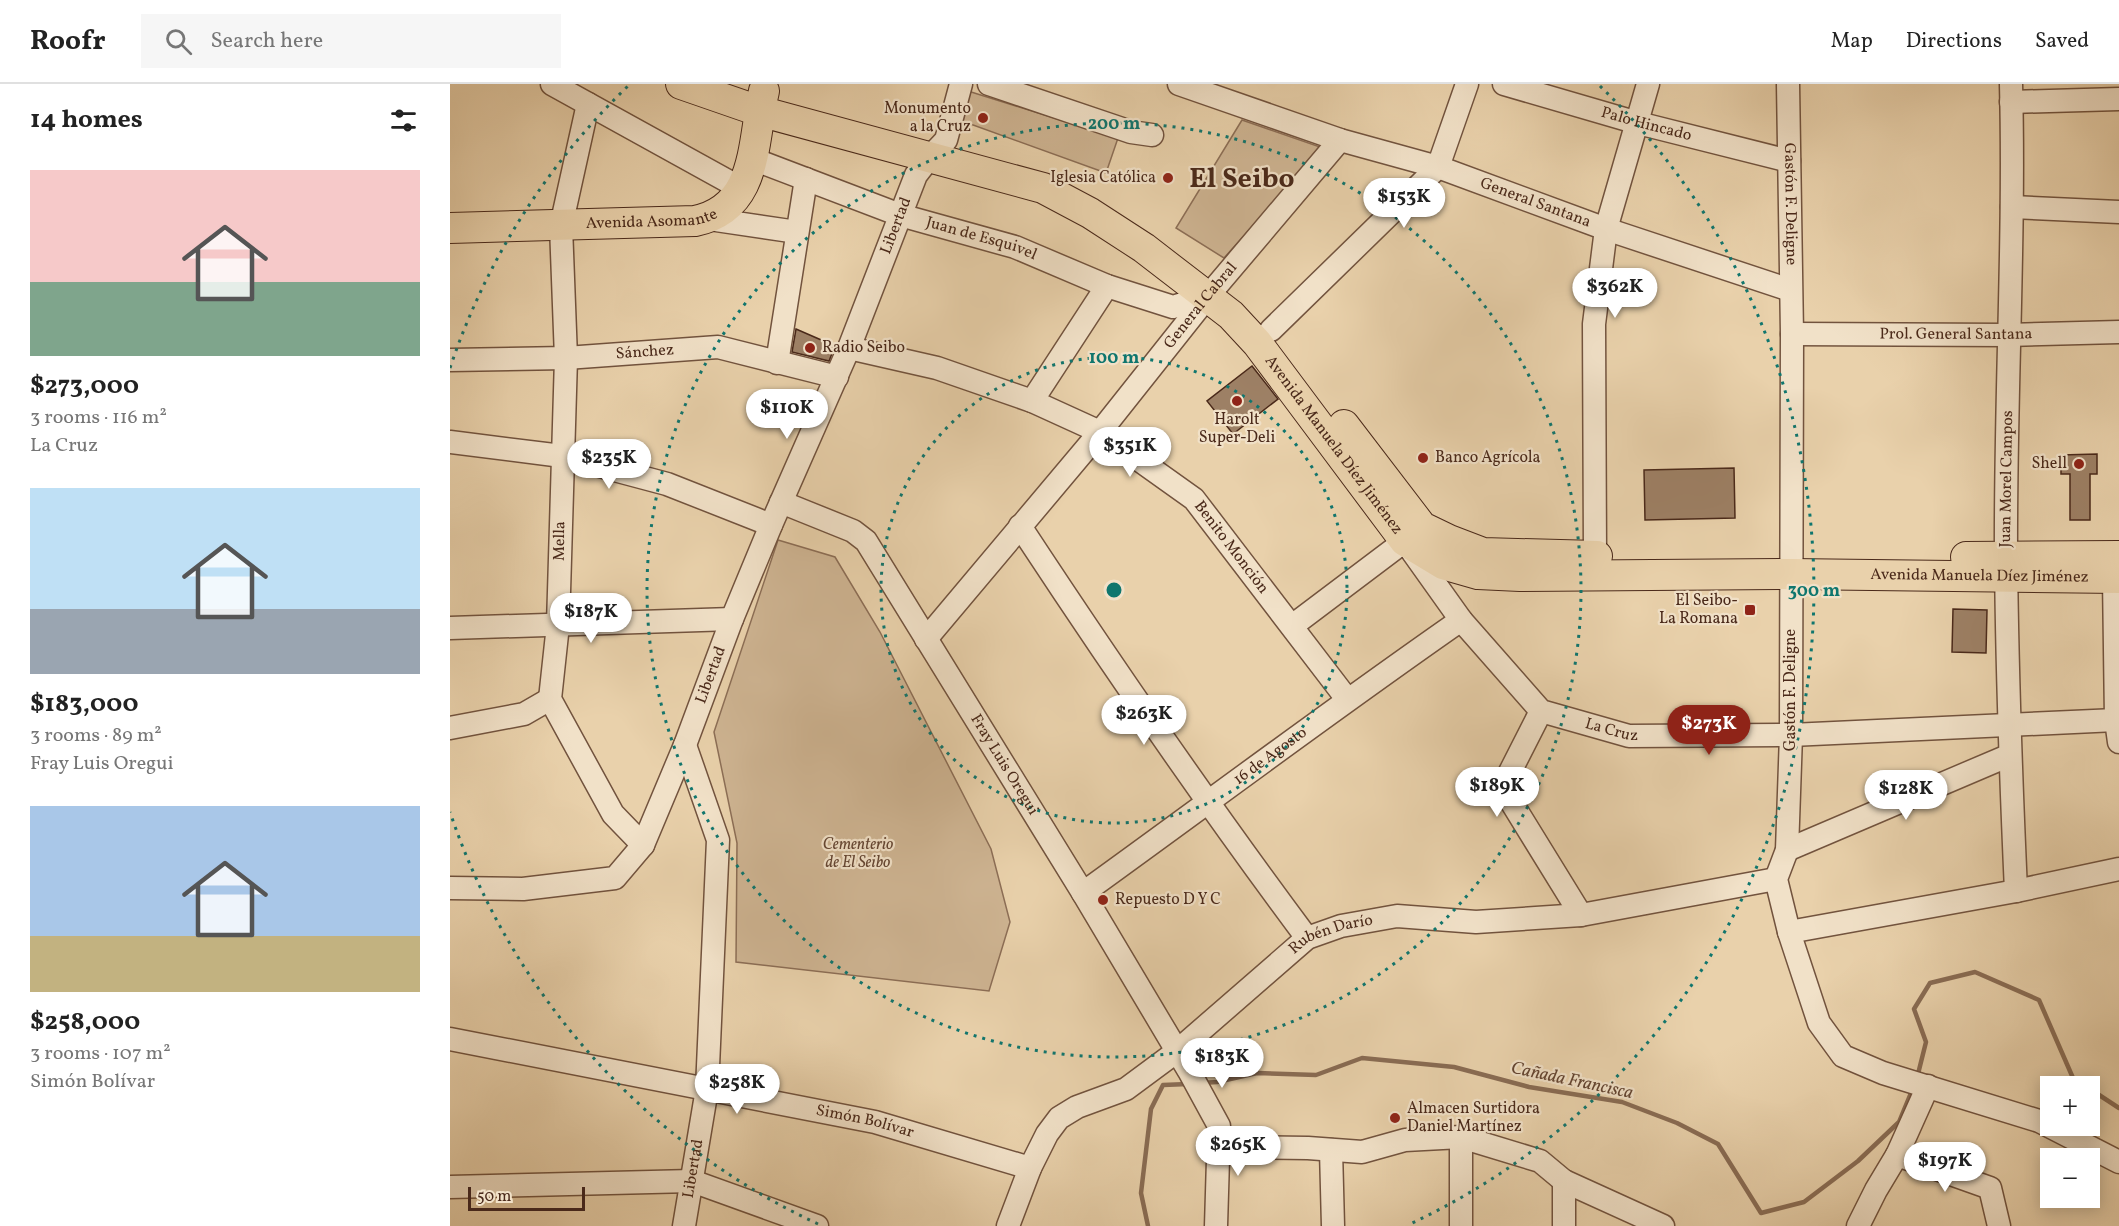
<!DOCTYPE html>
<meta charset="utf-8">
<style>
body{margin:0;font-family:Vollkorn,serif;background:#f6f6f6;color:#222;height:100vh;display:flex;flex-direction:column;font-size:22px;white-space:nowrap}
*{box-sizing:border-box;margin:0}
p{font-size:20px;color:#767676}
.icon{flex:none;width:33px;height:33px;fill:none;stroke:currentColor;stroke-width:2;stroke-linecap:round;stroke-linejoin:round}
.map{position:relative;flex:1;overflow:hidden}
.side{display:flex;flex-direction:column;background:#fff;width:450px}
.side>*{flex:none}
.controls{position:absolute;left:1590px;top:992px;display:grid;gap:12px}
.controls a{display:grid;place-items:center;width:60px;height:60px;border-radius:0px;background:#fff;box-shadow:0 3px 15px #0003;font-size:30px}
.scale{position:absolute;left:18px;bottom:15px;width:117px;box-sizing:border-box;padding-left:6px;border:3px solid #4a291a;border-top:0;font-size:16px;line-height:21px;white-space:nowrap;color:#4a291a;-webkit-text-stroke:4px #f1e1c8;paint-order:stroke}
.price{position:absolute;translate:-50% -51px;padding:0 14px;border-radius:21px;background:#fff;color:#222;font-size:20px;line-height:39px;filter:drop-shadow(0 2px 3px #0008)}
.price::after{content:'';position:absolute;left:50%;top:36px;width:18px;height:14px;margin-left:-9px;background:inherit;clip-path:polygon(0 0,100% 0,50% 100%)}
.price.active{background:#8f2418;color:#fff}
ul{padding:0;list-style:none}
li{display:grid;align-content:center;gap:12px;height:318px;padding:0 30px}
li span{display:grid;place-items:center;height:186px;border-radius:0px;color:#555}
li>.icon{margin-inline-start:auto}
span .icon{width:108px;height:108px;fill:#fffc;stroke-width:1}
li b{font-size:26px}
h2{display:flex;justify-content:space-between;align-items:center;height:72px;padding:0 30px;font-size:26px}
header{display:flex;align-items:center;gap:36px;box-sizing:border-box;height:84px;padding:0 30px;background:#fff;border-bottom:2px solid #e0e0e0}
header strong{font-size:28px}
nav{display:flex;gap:33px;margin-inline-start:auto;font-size:21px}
.search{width:420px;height:54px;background:#f6f6f6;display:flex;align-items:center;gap:15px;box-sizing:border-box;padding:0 21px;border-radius:0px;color:#767676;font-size:22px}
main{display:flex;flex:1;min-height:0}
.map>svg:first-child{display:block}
.green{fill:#ceb492;stroke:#8c6e56;stroke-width:1.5}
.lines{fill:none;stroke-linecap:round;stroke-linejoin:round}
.stream{stroke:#896c54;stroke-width:4.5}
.building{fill:#9d8065;stroke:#4a291a;stroke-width:1.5}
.minor-casing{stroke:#72533e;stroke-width:25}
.major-casing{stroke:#4a291a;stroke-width:32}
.minor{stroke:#f1e1c8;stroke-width:22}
.major{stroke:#e9d1ab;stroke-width:30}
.ring{fill:none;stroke:#0f766e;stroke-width:3;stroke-dasharray:3 6}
.poi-dot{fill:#8f2418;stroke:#f1e1c8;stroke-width:2}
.labels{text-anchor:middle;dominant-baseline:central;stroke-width:4.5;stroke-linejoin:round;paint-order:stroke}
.poi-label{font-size:16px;fill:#4a291a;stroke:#f1e1c8;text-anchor:end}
.street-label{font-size:16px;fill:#4a291a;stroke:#f1e1c8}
.park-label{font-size:16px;font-style:italic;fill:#644532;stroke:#f1e1c8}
.water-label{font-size:18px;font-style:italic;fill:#644532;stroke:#f1e1c8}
.town-label{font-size:28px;font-weight:bold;fill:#4a291a;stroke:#f1e1c8}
.centre{fill:#0f766e;stroke:#f1e1c8;stroke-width:3}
.ring-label{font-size:18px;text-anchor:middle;font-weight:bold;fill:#0f766e;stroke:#f1e1c8;stroke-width:4.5;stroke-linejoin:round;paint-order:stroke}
</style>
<header>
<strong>Roofr</strong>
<div class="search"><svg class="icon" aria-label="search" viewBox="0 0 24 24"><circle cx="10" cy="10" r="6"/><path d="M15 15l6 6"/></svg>Search here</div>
<nav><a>Map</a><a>Directions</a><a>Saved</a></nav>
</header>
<main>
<section class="side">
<h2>14 homes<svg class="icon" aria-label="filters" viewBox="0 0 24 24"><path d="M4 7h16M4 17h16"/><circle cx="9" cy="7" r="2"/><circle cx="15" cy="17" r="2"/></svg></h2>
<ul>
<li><span style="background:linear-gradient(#f6c9c9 60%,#7fa58c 0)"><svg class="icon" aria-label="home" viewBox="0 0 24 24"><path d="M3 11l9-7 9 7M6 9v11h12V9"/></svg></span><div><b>$273,000</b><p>3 rooms · 116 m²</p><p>La Cruz</p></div></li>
<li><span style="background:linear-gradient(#bfe0f5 65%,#9aa5b1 0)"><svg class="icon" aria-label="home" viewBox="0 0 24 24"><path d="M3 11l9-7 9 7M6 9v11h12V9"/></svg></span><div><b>$183,000</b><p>3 rooms · 89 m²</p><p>Fray Luis Oregui</p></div></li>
<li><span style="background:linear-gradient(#a9c7e8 70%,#c2b280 0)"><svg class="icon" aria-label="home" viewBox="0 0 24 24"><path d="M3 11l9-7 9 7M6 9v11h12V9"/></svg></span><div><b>$258,000</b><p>3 rooms · 107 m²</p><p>Simón Bolívar</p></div></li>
</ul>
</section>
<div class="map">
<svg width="1669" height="1142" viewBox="0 0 1669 1142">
<rect width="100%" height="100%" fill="#e9d1ab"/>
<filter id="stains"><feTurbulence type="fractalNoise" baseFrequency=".00333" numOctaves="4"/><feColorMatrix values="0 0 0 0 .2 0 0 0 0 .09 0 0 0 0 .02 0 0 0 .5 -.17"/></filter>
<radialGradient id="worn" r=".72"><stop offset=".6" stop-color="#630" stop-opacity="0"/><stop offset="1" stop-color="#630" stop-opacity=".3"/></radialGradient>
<g class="green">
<polygon points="518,7 668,54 656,89 512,37"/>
<polygon points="792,36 873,64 774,174 726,144"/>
<polygon points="328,456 385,473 430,548 541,765 560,838 539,907 286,878 287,759 264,648"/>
</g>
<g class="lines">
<g class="stream">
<polyline points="1467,994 1476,958 1464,925 1480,899 1525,888 1589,916 1623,994 1636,1002"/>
<polyline points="752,999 767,998 807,989 866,991 912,974 1004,983 1079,1003 1172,1018 1227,1039 1268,1060 1311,1129 1354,1118 1408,1077 1449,1038 1463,1004"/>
<polyline points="1640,1005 1669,1024"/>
<polyline points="698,1142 691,1109 701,1025 713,1001 738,1000"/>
</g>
</g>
<g class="building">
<polygon points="346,245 385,262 379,277 342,268"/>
<polygon points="802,282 828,315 783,350 757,317"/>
<polygon points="1647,370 1647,390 1640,390 1640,436 1620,436 1620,390 1611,390 1611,371"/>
<polygon points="1284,384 1285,434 1195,436 1194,386"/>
<polygon points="1503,525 1537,526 1536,569 1502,568"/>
</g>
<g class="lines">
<defs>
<g id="minor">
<polyline points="102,0 292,105"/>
<polyline points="539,0 681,48 702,51"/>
<path id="s1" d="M 729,0 L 890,56 L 988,83 L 1156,145 L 1340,206"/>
<path id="s2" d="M 1054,0 L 1188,39 L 1339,77"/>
<path id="s3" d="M 1338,0 L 1342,250 L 1341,651 L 1337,766 L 1326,795 L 1339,848 L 1369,939 L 1393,972 L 1433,989 L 1589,1037 L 1669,1078"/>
<path d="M 1561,0 C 1565,157 1555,315 1556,472 C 1557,584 1561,696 1566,807"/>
<polyline points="1561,18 1669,15"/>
<polyline points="138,20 111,142 116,274 108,541 100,615 163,730 193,761"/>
<path id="s4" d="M 303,75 L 450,131 L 565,163 L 657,202 L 723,223 L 758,212"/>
<polyline points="1562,123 1669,128"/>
<polyline points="259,135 347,148"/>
<polyline points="821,246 988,83 1017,0"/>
<path id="s5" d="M 1342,250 L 1558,251 L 1669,248"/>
<path id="s6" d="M 399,264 L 487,284 L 582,317 L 650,348 L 744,415 L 897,615"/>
<path id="s7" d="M 0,276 L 116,274 L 268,263 L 387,293"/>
<polyline points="327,279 356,95"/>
<polyline points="582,317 657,202"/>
<polyline points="0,358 112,372 217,400 321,441"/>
<path id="s8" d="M 331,418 L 403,447 L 416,457 L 633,809 L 739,987 L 769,1042 L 766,1142"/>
<path d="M 570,442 C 662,582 757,720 857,854"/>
<path id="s9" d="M 959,463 L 1011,536 L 1091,627 L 1179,652 L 1341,651 L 1666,636"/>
<polyline points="1145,472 1144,240 1156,145 1198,0"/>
<polyline points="1664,494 1666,636 1669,658"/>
<polyline points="842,542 968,447"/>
<polyline points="0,544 282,535"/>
<path id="s10" d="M 476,555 L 650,348 L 758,212 L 890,56"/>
<polyline points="1091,627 1059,690 1057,711 1131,831"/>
<polyline points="0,644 74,630 100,615"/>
<polyline points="1337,766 1560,671"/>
<path id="s11" d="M 0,804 L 73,805 L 165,794 L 193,761 L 235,661 L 282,535 L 321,441 L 399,264 L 466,91 L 480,73 L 496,56 L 511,0"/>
<path id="s12" d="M 633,809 C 759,718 883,625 1011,536"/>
<polyline points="1339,848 1566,807 1669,785"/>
<path id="s13" d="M 0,955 L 425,1038 L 580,1084"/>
<polyline points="769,1063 858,1064 912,1068 955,1056 1011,1053 1090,1077 1114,1097 1213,1142"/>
<polyline points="881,1066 883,1142"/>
<polyline points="1447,1071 1540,1104 1549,1142"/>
<polyline points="0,1103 242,1097 367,1142"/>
<path id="s14" d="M 234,1142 L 257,1005 L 268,756 L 235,661"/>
<path id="s15" d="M 558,1142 L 580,1084 L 597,1050 L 609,1034 L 627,1023 L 676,1005 L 726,968 L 857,854 L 891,842 L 947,832 L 1026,838 L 1131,831 L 1326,795"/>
<polyline points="1011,1142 1011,1053"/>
<polyline points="1114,1142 1114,1097"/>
<polyline points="1408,1142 1426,1106 1447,1071 1478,1002"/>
</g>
<g id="major">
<path id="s16" d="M 231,0 L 309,27 L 593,104 L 640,129 L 694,164 L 781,231 L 807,259 L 955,457 L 993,480 L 1028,490 L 1070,492 L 1341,490 L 1669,494"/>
<path id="s17" d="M 0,144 L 245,137 C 309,124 302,57 314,7"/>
<polyline points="894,341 972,443 999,456 1033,469 1147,472"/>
<polyline points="1516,473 1669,472"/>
</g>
</defs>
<use href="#minor" class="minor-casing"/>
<use href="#major" class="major-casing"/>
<use href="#minor" class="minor"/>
<use href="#major" class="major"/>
</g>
<g class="ring">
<circle cx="664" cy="506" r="233"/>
<circle cx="664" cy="506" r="467"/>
<path d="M368 1140A700 700 0 0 1 0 728M0 284A700 700 0 0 1 178 2M1150 2A700 700 0 0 1 960 1140"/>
</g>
<g class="poi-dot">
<circle cx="533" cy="34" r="6"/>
<circle cx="718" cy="94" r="6"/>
<circle cx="360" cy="264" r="6"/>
<circle cx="787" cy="317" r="6"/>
<circle cx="973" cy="374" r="6"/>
<circle cx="1629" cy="380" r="6"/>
<rect x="1294" y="520" width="12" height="12" rx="3"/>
<circle cx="653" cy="816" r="6"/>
<circle cx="945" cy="1034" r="6"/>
</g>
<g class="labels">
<g class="poi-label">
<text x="521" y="25">Monumento<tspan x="521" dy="18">a la Cruz</tspan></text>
<text x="706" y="94">Iglesia Católica</text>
<text x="372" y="264" text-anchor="start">Radio Seibo</text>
<text x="787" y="336" text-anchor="middle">Harolt<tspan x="787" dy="18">Super-Deli</tspan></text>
<text x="985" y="374" text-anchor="start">Banco Agrícola</text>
<text x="1617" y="380">Shell</text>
<text x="1288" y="517">El Seibo-<tspan x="1288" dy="18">La Romana</tspan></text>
<text x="665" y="816" text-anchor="start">Repuesto D Y C</text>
<text x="957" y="1025" text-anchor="start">Almacen Surtidora<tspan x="957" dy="18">Daniel Martínez</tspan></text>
</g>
<g class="street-label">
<text stroke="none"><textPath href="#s2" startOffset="148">Palo Hincado</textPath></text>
<text stroke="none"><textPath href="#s1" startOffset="376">General Santana</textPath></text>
<text stroke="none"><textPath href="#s3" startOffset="120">Gastón F. Deligne</textPath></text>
<text stroke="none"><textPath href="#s17" startOffset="202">Avenida Asomante</textPath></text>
<text stroke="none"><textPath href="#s11" startOffset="878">Libertad</textPath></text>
<text stroke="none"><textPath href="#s4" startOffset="242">Juan de Esquivel</textPath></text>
<text stroke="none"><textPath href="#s10" startOffset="432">General Cabral</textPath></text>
<text stroke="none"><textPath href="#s5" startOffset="164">Prol. General Santana</textPath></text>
<text stroke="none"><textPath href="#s7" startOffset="195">Sánchez</textPath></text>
<text stroke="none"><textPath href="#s16" startOffset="770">Avenida Manuela Díez Jiménez</textPath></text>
<text transform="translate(1557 395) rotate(-89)">Juan Morel Campos</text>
<text transform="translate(110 457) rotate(-89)">Mella</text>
<text stroke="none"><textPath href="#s6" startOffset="442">Benito Monción</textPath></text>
<text stroke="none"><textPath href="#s16" startOffset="1472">Avenida Manuela Díez Jiménez</textPath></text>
<text stroke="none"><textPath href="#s11" startOffset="392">Libertad</textPath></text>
<text transform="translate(1341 606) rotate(-90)">Gastón F. Deligne</text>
<text stroke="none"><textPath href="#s9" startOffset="284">La Cruz</textPath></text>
<text stroke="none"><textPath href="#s12" startOffset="232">16 de Agosto</textPath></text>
<text stroke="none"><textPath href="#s8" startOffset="357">Fray Luis Oregui</textPath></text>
<text stroke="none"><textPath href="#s15" startOffset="453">Rubén Darío</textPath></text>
<text stroke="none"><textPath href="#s13" startOffset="423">Simón Bolívar</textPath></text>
<text stroke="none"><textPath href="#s14" startOffset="58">Libertad</textPath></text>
</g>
<g class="park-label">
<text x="408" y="761">Cementerio<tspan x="408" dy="18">de El Seibo</tspan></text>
</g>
<g class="water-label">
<text transform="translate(1122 997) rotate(12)">Cañada Francisca</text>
</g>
<g class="town-label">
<text x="792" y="95">El Seibo</text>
</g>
</g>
<circle cx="664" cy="506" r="9" class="centre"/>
<g class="ring-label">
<text x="664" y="45">200 m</text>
<text x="664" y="279">100 m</text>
<text x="1364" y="512">300 m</text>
</g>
<rect width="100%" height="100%" filter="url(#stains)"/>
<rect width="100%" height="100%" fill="url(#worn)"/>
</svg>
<div class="controls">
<a>+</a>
<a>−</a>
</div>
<div class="scale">50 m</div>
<b class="price" style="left:954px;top:145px">$153K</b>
<b class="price" style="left:1165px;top:235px">$362K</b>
<b class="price" style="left:337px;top:356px">$110K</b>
<b class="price" style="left:680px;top:394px">$351K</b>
<b class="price" style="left:159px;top:406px">$235K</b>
<b class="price" style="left:141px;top:560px">$187K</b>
<b class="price" style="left:694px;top:662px">$263K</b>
<b class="price active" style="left:1259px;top:672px">$273K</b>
<b class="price" style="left:1047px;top:734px">$189K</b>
<b class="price" style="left:1456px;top:737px">$128K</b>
<b class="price" style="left:772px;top:1005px">$183K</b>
<b class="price" style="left:287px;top:1031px">$258K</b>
<b class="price" style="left:788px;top:1093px">$265K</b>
<b class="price" style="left:1495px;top:1109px">$197K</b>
</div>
</main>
